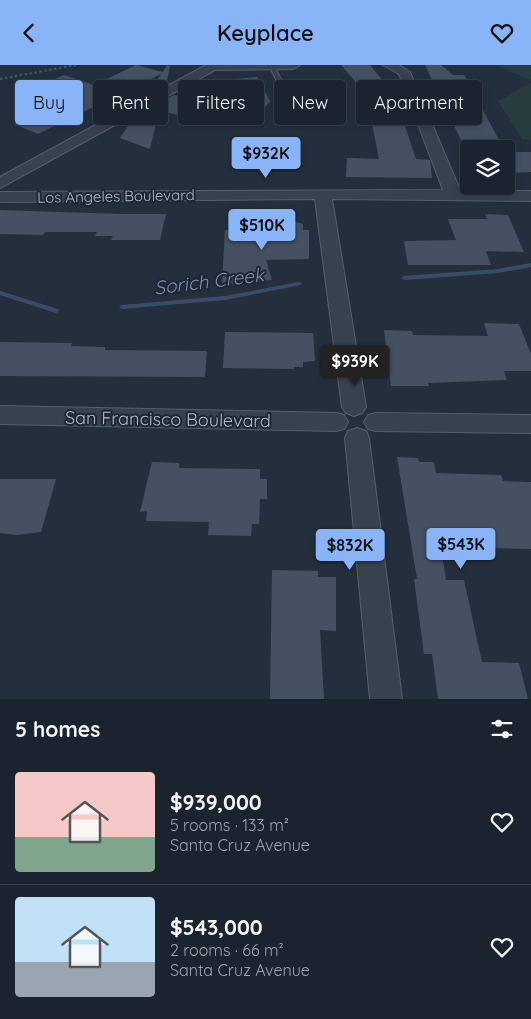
<!DOCTYPE html>
<meta charset="utf-8">
<style>
body{margin:0;font-family:Quicksand,sans-serif;background:#242b36;color:#f1f3f6;height:100vh;display:flex;flex-direction:column;font-size:19px;white-space:nowrap}
*{box-sizing:border-box;margin:0}
p{font-size:16px;color:#a0a4aa}
.icon{flex:none;width:28px;height:28px;fill:none;stroke:currentColor;stroke-width:2;stroke-linecap:round;stroke-linejoin:round}
.map{position:relative;height:634px;overflow:hidden}
.sheet{display:flex;flex-direction:column;background:#1b232e;flex:1}
.sheet>*{flex:none}
.top-card{position:absolute;left:15px;top:15px;width:501px;height:45px;display:flex;gap:10px}
.controls{position:absolute;left:460px;top:75px;display:grid;gap:10px}
.controls a{display:grid;place-items:center;width:55px;height:55px;border-radius:5px;background:#1b232e;box-shadow:0 2px 8px #0003,0 0 0 1px #39404a;font-size:25px}
.price{position:absolute;translate:-50% -42px;padding:0 11px;border-radius:5px;background:#8ab4f8;color:#111;font-size:16px;line-height:32px;filter:drop-shadow(0 1px 2px #0008)}
.price::after{content:'';position:absolute;left:50%;top:30px;width:15px;height:11px;margin-left:-8px;background:inherit;clip-path:polygon(0 0,100% 0,50% 100%)}
.price.on{background:#222;color:#fff}
ul{padding:0;list-style:none}
li{display:flex;align-items:center;gap:15px;height:125px;padding:0 15px}
li+li{border-top:1px solid #39404a}
li span{display:grid;place-items:center;flex:none;width:140px;height:100px;border-radius:5px;color:#555}
li>.icon{margin-inline-start:auto}
span .icon{width:60px;height:60px;fill:#fffc;stroke-width:1}
li b{font-size:21px}
h2{display:flex;justify-content:space-between;align-items:center;height:60px;padding:0 15px;font-size:21px}
.tag{padding:0 18px;border-radius:5px;background:#1b232e;box-shadow:0 2px 8px #0003,0 0 0 1px #39404a;font-size:18px;line-height:45px}
.tag.on{background:#8ab4f8;color:#111}
header{display:flex;justify-content:space-between;align-items:center;height:65px;padding:0 15px;background:#8ab4f8;color:#111;font-size:22px;font-weight:600}
.map>svg:first-child{display:block}
.green{fill:#263c3f}
.lines{fill:none;stroke-linecap:round;stroke-linejoin:round}
.stream{fill:#394c67;fill-rule:evenodd}
.building{fill:#455162}
.lane-casing{stroke:#565f6c;stroke-width:2}
.street-casing{stroke:#565f6c;stroke-width:2}
.path{stroke:#44595c;stroke-width:2;stroke-dasharray:2.5 2.5;stroke-linecap:butt}
.lane{fill:#38414e;fill-rule:evenodd}
.street{fill:#38414e;fill-rule:evenodd}
.labels{text-anchor:middle;dominant-baseline:central;stroke-width:4;stroke-linejoin:round;paint-order:stroke}
.far-street-label{font-size:15px;fill:#b4bcc9;stroke:#1d2633}
.street-label{font-size:18px;fill:#b4bcc9;stroke:#1d2633}
.water-label{font-size:19px;font-style:italic;fill:#7c92b1;stroke:#1d2633}
</style>
<header><svg class="icon" aria-label="back" viewBox="0 0 24 24"><path d="M15 5l-7 7 7 7"/></svg>Keyplace<svg class="icon" aria-label="heart" viewBox="0 0 24 24"><path d="M12 20l-8-8c-3-5 5-10 8-4 3-6 11-1 8 4z"/></svg></header>
<div class="map">
<svg width="531" height="634" viewBox="0 0 531 634">
<rect width="100%" height="100%" fill="#242f3e"/>
<g class="green">
<polygon points="495,0 531,0 531,15"/>
<polygon points="531,18 531,75 522,74 498,36"/>
</g>
<g class="lines">
<g class="stream">
<polygon points="531,198 531,202 498,208 404,215 401,213 404,211 498,204"/>
<polygon points="299,217 301,218 302,219 301,220 225,235 122,244 119,242 122,240 225,231"/>
<polygon points="0,226 58,244 59,246 56,248 0,230"/>
</g>
</g>
<g class="building">
<polygon points="136,0 163,7 167,0 170,1 166,20 148,29 161,9 38,69 14,59 65,35 34,23 64,10 94,20"/>
<polygon points="341,0 370,0 394,29 416,94 430,95 432,113 346,112 347,93 379,94 366,29"/>
<polygon points="425,0 441,0 453,10 464,10 483,38 479,38 504,84 469,84 469,92"/>
<polygon points="257,12 270,36 252,60 241,59 237,48 241,43 227,15"/>
<polygon points="174,30 197,34 179,50 159,46 150,84 120,73 134,52"/>
<polygon points="506,87 531,87 531,107 506,108"/>
<polygon points="0,145 122,149 166,149 160,175 111,175 113,171 95,171 97,167 45,167 43,170 0,169"/>
<polygon points="485,149 508,150 524,187 486,186 491,200 408,200 404,176 456,175 448,154 487,154"/>
<polygon points="276,157 296,157 303,159 303,165 309,165 309,194 266,195 272,215 222,220 225,165 276,161"/>
<polygon points="484,258 519,259 531,289 531,306 504,306 507,315 428,318 429,321 391,321 384,265 412,266 413,270 488,271"/>
<polygon points="225,267 313,268 315,296 303,297 303,302 294,302 294,304 223,303"/>
<polygon points="0,277 72,278 71,281 105,282 105,285 207,286 205,312 0,311"/>
<polygon points="397,392 418,393 419,397 434,397 436,408 501,410 503,416 531,417 531,484 489,483 486,473 439,471 446,515 464,515 482,597 519,598 528,634 438,634 432,589 424,589 414,514 417,514"/>
<polygon points="152,397 179,398 179,403 260,404 260,414 267,414 267,434 260,434 259,459 252,459 251,471 208,470 209,457 146,456 147,446 140,447"/>
<polygon points="0,414 56,414 41,467 17,470 0,468"/>
<polygon points="272,505 318,506 318,512 336,512 336,566 320,565 324,634 270,634"/>
</g>
<g class="lines">
<defs>
<polygon id="lane" points="269,0 274,1 293,37 292,38 287,37"/>
<g id="street">
<polygon points="206,0 300,0 294,4 215,5 0,123 0,112"/>
<polygon points="383,0 399,0 410,7 460,125 531,126 531,136 332,134 366,342 362,348 354,351 346,348 342,342 315,134 0,137 0,127 443,125 399,9"/>
<polygon points="0,341 336,348 344,350 348,357 344,364 336,366 0,359"/>
<polygon points="376,348 531,350 531,368 376,366 368,364 364,357 368,350"/>
<polygon points="357,363 366,366 369,373 402,634 370,634 345,373 348,366"/>
</g>
</defs>
<use href="#lane" class="lane-casing"/>
<use href="#street" class="street-casing"/>
<polyline class="path" points="0,14 76,0"/>
<use href="#lane" class="lane"/>
<use href="#street" class="street"/>
</g>
<g class="labels">
<g class="far-street-label">
<text transform="translate(116 131) rotate(-1)">Los Angeles Boulevard</text>
</g>
<g class="street-label">
<text transform="translate(168 354) rotate(1)">San Francisco Boulevard</text>
</g>
<g class="water-label">
<text transform="translate(209 216) rotate(-7)">Sorich Creek</text>
</g>
</g>
</svg>
<div class="controls">
<a><svg class="icon" aria-label="layers" viewBox="0 0 24 24"><path d="M12 4l9 5-9 5-9-5zM3 14l9 5 9-5"/></svg></a>
</div>
<b class="price" style="left:266px;top:114px">$932K</b>
<b class="price" style="left:262px;top:186px">$510K</b>
<b class="price on" style="left:355px;top:322px">$939K</b>
<b class="price" style="left:461px;top:505px">$543K</b>
<b class="price" style="left:350px;top:506px">$832K</b>
<div class="top-card">
<a class="tag on">Buy</a>
<a class="tag">Rent</a>
<a class="tag">Filters</a>
<a class="tag">New</a>
<a class="tag">Apartment</a>
</div>
</div>
<section class="sheet">
<h2>5 homes<svg class="icon" aria-label="filters" viewBox="0 0 24 24"><path d="M4 7h16M4 17h16"/><circle cx="9" cy="7" r="2"/><circle cx="15" cy="17" r="2"/></svg></h2>
<ul>
<li><span style="background:linear-gradient(#f6c9c9 65%,#7fa58c 0)"><svg class="icon" aria-label="home" viewBox="0 0 24 24"><path d="M3 11l9-7 9 7M6 9v11h12V9"/></svg></span><div><b>$939,000</b><p>5 rooms · 133 m²</p><p>Santa Cruz Avenue</p></div><svg class="icon" aria-label="heart" viewBox="0 0 24 24"><path d="M12 20l-8-8c-3-5 5-10 8-4 3-6 11-1 8 4z"/></svg></li>
<li><span style="background:linear-gradient(#bfe0f5 65%,#9aa5b1 0)"><svg class="icon" aria-label="home" viewBox="0 0 24 24"><path d="M3 11l9-7 9 7M6 9v11h12V9"/></svg></span><div><b>$543,000</b><p>2 rooms · 66 m²</p><p>Santa Cruz Avenue</p></div><svg class="icon" aria-label="heart" viewBox="0 0 24 24"><path d="M12 20l-8-8c-3-5 5-10 8-4 3-6 11-1 8 4z"/></svg></li>
</ul>
</section>
